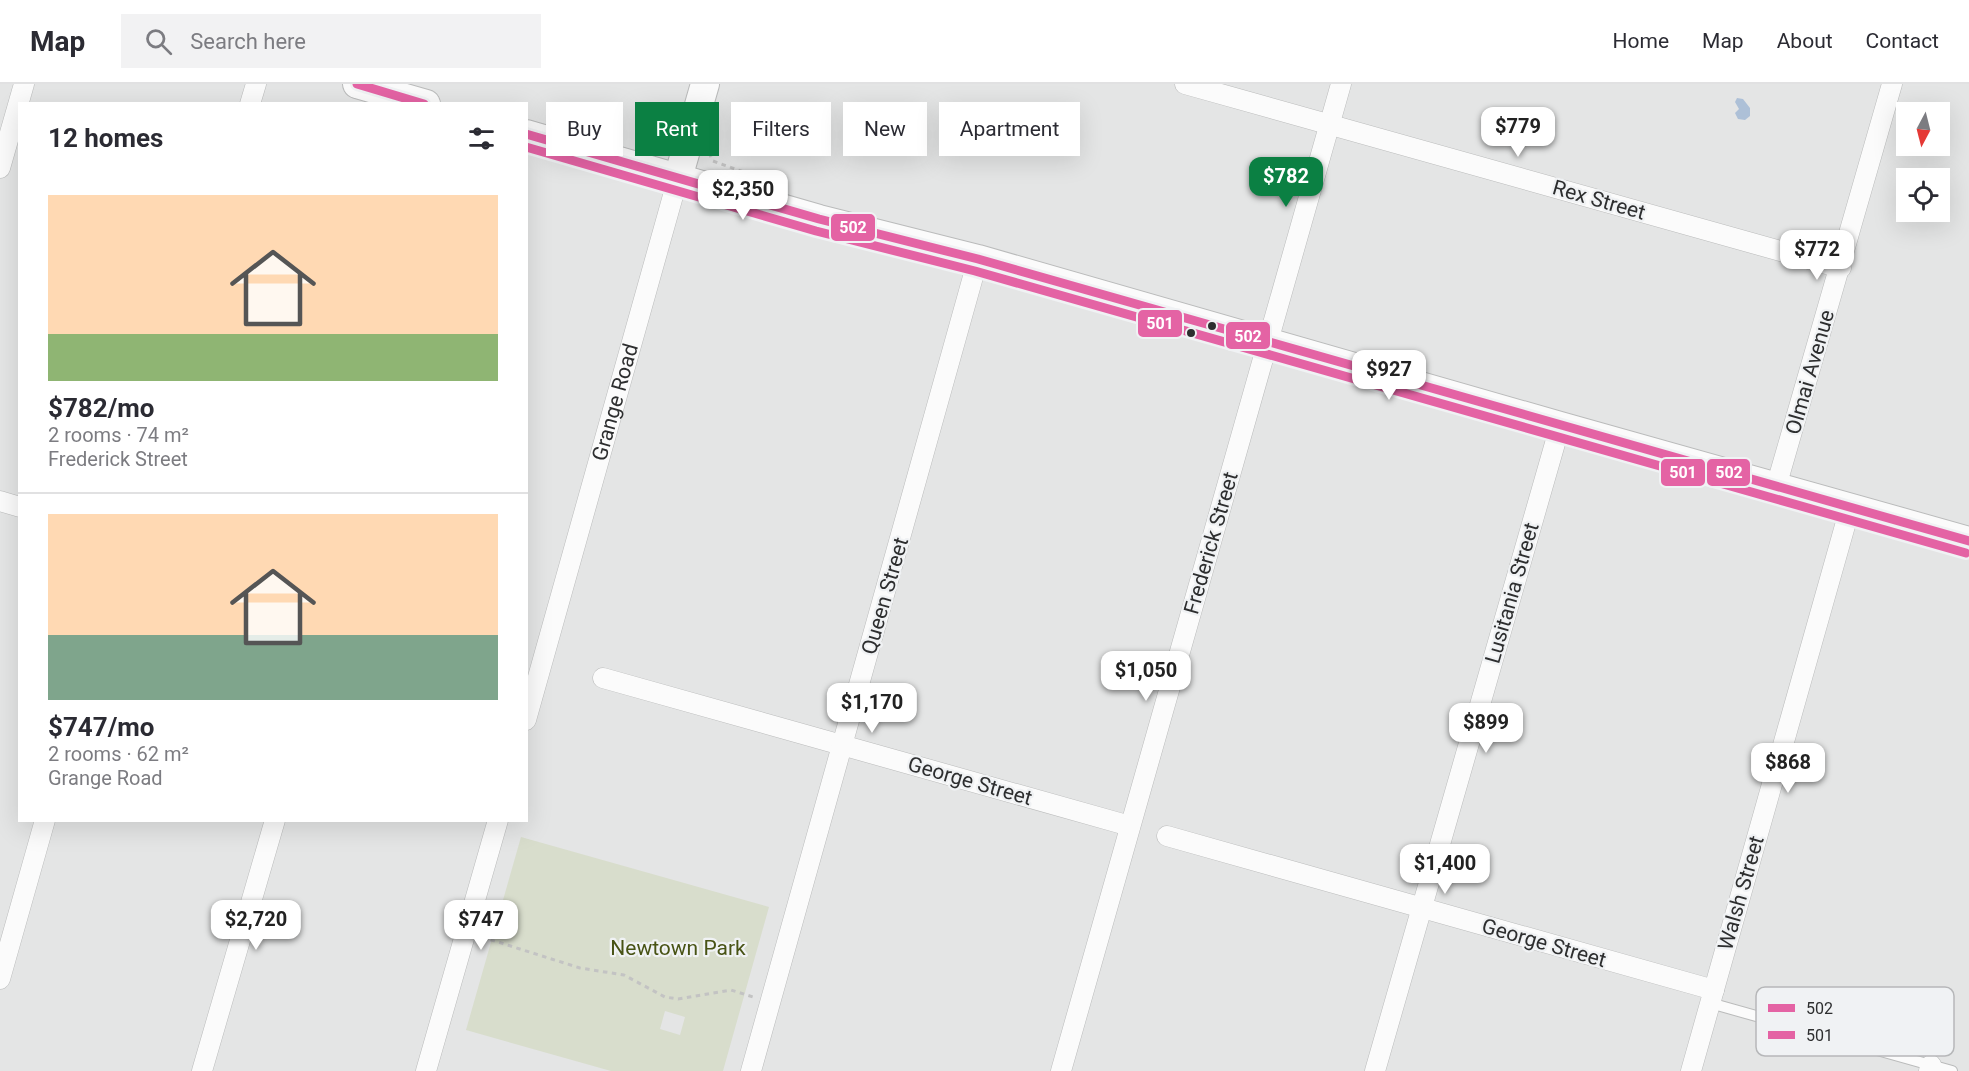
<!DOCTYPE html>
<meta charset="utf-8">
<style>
body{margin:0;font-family:Roboto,sans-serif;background:#f2f2f3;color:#2b2b33;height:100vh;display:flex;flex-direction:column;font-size:22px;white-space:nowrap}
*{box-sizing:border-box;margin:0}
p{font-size:20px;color:#7c7c81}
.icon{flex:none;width:33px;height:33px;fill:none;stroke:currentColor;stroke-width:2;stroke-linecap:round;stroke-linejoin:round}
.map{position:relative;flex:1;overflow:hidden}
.details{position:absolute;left:18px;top:18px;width:510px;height:720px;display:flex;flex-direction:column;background:#fff;border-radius:0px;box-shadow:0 6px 24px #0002}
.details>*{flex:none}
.guide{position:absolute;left:546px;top:18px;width:570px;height:54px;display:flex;gap:12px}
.needle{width:39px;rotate:187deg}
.buttons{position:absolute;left:1896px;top:18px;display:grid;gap:12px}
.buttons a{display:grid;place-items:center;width:54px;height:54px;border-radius:0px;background:#fff;box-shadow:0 6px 24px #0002;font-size:30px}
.price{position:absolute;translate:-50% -51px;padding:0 14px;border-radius:12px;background:#fff;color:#222;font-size:20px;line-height:39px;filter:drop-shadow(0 2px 3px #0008)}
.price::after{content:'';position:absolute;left:50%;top:36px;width:18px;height:14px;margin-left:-9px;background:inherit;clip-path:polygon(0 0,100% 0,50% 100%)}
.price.active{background:#0b8043;color:#fff}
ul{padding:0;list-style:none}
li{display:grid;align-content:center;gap:12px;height:318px;padding:0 30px}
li+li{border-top:2px solid #e1e1e2}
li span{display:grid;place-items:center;height:186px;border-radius:0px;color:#555}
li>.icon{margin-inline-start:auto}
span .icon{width:108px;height:108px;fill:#fffc;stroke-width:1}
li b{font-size:26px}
h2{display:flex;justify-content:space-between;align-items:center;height:72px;padding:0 30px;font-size:26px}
.pill{padding:0 21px;border-radius:0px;background:#fff;box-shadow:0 6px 24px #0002;font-size:21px;line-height:54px}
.pill.active{background:#0b8043;color:#fff}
header{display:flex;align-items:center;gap:36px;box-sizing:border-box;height:84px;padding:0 30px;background:#fff;border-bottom:2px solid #e1e1e2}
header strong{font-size:28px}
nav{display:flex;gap:33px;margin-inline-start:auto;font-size:21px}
.search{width:420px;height:54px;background:#f2f2f3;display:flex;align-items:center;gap:15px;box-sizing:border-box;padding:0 21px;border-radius:0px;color:#7c7c81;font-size:22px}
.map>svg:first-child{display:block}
.green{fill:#d8ddcc;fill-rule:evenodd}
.water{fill:#adc0d7}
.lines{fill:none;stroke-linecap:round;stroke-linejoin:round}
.lane-casing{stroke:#babbbb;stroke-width:12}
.street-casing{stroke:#babbbb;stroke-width:21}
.secondary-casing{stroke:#babbbb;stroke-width:30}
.path{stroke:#c3c3c3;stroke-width:3;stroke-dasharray:4.5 4.5;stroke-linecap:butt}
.lane{stroke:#fbfbfb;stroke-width:10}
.street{stroke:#fbfbfb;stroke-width:20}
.secondary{stroke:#fbfbfb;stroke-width:28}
.bus-1-casing{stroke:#f0f2f4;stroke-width:14}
.bus-2-casing{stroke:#f0f2f4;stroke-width:14}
.bus-1{stroke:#e463a4;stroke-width:9}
.bus-2{stroke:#e463a4;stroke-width:9}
.bus-dot{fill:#2d2e2f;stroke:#f0f2f4;stroke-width:2}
.labels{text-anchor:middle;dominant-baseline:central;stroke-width:4.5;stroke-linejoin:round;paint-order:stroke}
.street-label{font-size:21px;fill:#2d2e2f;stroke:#f0f2f4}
.park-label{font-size:21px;fill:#485315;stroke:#f0f2f4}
.key{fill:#f0f2f4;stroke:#b6b7b9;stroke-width:1.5}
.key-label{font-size:16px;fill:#2d2e2f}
.line-badge{stroke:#f0f2f4;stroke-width:2}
.badge-label{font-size:16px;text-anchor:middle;font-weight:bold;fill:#fff}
</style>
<header>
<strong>Map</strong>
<div class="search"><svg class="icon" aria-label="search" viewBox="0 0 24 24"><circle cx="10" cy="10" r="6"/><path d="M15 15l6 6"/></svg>Search here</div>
<nav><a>Home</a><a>Map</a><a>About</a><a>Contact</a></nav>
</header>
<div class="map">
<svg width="1969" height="987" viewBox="0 0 1969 987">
<rect width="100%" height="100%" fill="#e4e5e5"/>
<path class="green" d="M 521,753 L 769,823 L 723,987 L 611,987 L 466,946 ZM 665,927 L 685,933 L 680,951 L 660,945 Z"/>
<polygon class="water" points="1737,14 1743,15 1750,24 1750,32 1745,36 1738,35 1735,29 1739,25 1735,18"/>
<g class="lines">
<defs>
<polyline id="lane" points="1710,919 1952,987"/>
<g id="street">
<polyline points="1185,0 1841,184"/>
<polyline points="250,20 256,0"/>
<polyline points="0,84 24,0"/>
<polyline points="1776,403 1892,0"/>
<polyline points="0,417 20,423"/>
<polyline points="603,594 1130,742"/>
<path id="s1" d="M 526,636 L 678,94"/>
<polyline points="1167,752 1714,906"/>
<polyline points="0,895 45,736"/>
<polyline points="202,987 275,736"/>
<polyline points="426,987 498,736"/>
<polyline points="751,987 978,175"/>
<polyline points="1061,987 1341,0"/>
<polyline points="1375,987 1560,342"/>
<polyline points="1691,987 1850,424"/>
<polyline points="1929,987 1931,981"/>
</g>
<g id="secondary">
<polyline points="357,0 426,20"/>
<polyline points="526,50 819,135 978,175 1560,342 1969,457"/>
<polyline points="678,94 705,0"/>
</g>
</defs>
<use href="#lane" class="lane-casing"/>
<use href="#street" class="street-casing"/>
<use href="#secondary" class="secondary-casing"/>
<g class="path">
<polyline points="657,61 665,55 664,47 671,35"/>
<polyline points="709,69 713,77 749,90"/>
<polyline points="482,853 580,884 624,891 665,913 678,915 731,906 753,913"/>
</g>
<use href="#lane" class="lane"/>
<use href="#street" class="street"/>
<use href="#secondary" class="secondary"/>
<defs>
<g id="bus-1">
<polyline points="357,0 424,20"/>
<polyline points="526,50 819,135 978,175 1969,457"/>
</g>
<polyline id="bus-2" points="526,63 816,147 975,187 1966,469"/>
</defs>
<use href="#bus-1" class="bus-1-casing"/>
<use href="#bus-2" class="bus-2-casing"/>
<use href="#bus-1" class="bus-1"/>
<use href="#bus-2" class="bus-2"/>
</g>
<g class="bus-dot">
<circle cx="1212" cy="242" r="5"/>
<circle cx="1191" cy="249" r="5"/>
</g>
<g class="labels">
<g class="street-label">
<text transform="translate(1599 116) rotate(16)">Rex Street</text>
<text transform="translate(1810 288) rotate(-74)">Olmai Avenue</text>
<text stroke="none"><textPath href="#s1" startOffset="330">Grange Road</textPath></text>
<text transform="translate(1211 459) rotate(-74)">Frederick Street</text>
<text transform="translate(1512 509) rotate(-74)">Lusitania Street</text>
<text transform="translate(885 512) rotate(-74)">Queen Street</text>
<text transform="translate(970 697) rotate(16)">George Street</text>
<text transform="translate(1741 809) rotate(-74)">Walsh Street</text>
<text transform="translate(1544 859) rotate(16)">George Street</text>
</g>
<g class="park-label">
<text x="678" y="864">Newtown Park</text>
</g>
</g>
<rect x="1756" y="903" width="198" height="69" rx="9" class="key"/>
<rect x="1768" y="920" width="27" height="8" fill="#e463a4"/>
<rect x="1768" y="947" width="27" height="8" fill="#e463a4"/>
<g class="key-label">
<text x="1806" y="930">502</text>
<text x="1806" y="957">501</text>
</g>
<g class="line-badge">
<rect x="830" y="129" width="46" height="29" rx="6" fill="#e463a4"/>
<rect x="1137" y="225" width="46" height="29" rx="6" fill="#e463a4"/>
<rect x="1225" y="237" width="46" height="29" rx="6" fill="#e463a4"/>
<rect x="1660" y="374" width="46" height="29" rx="6" fill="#e463a4"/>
<rect x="1706" y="374" width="45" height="29" rx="6" fill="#e463a4"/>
</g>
<g class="badge-label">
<text x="853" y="149">502</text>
<text x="1160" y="245">501</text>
<text x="1248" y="258">502</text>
<text x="1683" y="394">501</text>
<text x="1729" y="394">502</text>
</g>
</svg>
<div class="buttons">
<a><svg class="needle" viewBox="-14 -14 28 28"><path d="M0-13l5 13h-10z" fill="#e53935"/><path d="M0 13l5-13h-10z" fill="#7c7c81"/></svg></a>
<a><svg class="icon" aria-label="locate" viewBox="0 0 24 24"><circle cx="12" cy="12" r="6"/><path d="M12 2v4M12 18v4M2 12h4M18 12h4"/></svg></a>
</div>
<b class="price" style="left:1518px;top:74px">$779</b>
<b class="price active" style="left:1286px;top:124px">$782</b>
<b class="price" style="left:743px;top:137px">$2,350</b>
<b class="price" style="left:1817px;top:197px">$772</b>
<b class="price" style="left:1389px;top:317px">$927</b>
<b class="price" style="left:1146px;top:618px">$1,050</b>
<b class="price" style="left:872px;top:650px">$1,170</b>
<b class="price" style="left:1486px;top:670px">$899</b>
<b class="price" style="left:1788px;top:710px">$868</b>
<b class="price" style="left:1445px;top:811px">$1,400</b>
<b class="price" style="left:256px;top:867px">$2,720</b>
<b class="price" style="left:481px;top:867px">$747</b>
<div class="guide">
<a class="pill">Buy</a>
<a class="pill active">Rent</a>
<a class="pill">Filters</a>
<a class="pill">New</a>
<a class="pill">Apartment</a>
</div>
<section class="details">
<h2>12 homes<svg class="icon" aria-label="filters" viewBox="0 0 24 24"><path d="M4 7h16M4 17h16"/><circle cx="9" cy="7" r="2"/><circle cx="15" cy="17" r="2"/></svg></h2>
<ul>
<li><span style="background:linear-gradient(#ffd9b3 75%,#8fb573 0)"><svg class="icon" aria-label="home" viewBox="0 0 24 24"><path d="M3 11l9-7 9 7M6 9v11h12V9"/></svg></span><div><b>$782/mo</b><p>2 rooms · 74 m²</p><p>Frederick Street</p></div></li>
<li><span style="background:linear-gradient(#ffd9b3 65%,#7fa58c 0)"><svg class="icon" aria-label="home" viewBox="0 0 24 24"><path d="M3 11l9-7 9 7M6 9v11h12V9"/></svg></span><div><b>$747/mo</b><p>2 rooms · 62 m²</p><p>Grange Road</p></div></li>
</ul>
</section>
</div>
